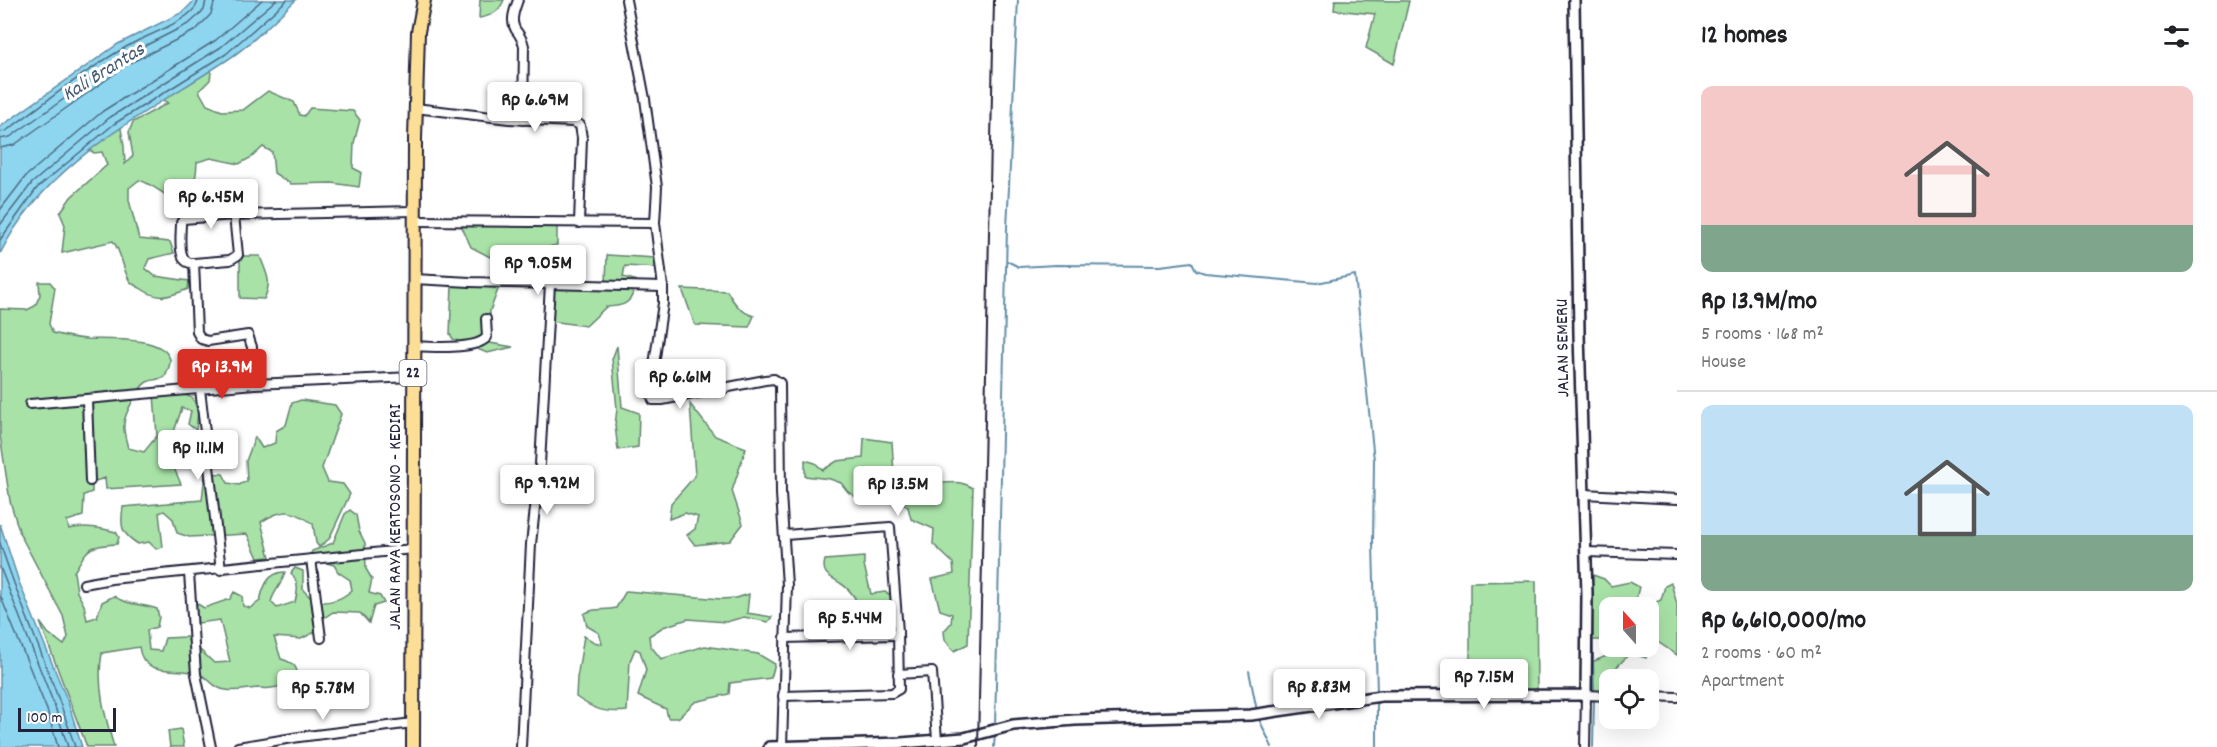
<!DOCTYPE html>
<meta charset="utf-8">
<style>
body{margin:0;font-family:Dekko,sans-serif;background:#f2f2f2;color:#202124;height:100vh;display:flex;flex-direction:column;font-size:22px;white-space:nowrap}
*{box-sizing:border-box;margin:0}
p{font-size:20px;color:#757577}
.icon{flex:none;width:33px;height:33px;fill:none;stroke:currentColor;stroke-width:2;stroke-linecap:round;stroke-linejoin:round}
.map{position:relative;flex:1;overflow:hidden}
.panel{display:flex;flex-direction:column;background:#fff;width:540px}
.panel>*{flex:none}
.needle{width:39px;rotate:339deg}
.controls{position:absolute;left:1599px;top:597px;display:grid;gap:12px}
.controls a{display:grid;place-items:center;width:60px;height:60px;border-radius:12px;background:#fff;box-shadow:0 6px 24px #0002;font-size:30px}
.scale{position:absolute;left:18px;bottom:15px;width:98px;box-sizing:border-box;padding-left:6px;border:3px solid #22223b;border-top:0;font-size:16px;line-height:21px;white-space:nowrap;color:#22223b;-webkit-text-stroke:4px #fff;paint-order:stroke}
.price{position:absolute;translate:-50% -51px;padding:0 14px;border-radius:6px;background:#fff;color:#222;font-size:20px;line-height:39px;filter:drop-shadow(0 2px 3px #0008)}
.price::after{content:'';position:absolute;left:50%;top:36px;width:18px;height:14px;margin-left:-9px;background:inherit;clip-path:polygon(0 0,100% 0,50% 100%)}
.price.selected{background:#d93025;color:#fff}
ul{padding:0;list-style:none}
li{display:grid;align-content:center;gap:12px;height:318px;padding:0 24px}
li+li{border-top:2px solid #e0e0e0}
li span{display:grid;place-items:center;height:186px;border-radius:12px;color:#555}
li>.icon{margin-inline-start:auto}
span .icon{width:108px;height:108px;fill:#fffc;stroke-width:1}
li b{font-size:26px}
h2{display:flex;justify-content:space-between;align-items:center;height:72px;padding:0 24px;font-size:26px}
main{display:flex;flex:1;min-height:0}
.map>svg:first-child{display:block}
.green{fill:#a8e2a7;stroke:#658271;stroke-width:1.5}
.water{fill:#8ed6ef;stroke:#638ea7;stroke-width:1.5}
.lines{fill:none;stroke-linecap:round;stroke-linejoin:round}
.shore{stroke:#4d6a83;stroke-width:1.5}
.stream{stroke:#638ea7;stroke-width:2}
.minor-casing{stroke:#22223b;stroke-width:12}
.tertiary-casing{stroke:#22223b;stroke-width:14}
.trunk-casing{stroke:#22223b;stroke-width:16}
.minor{stroke:#fff;stroke-width:8}
.tertiary{stroke:#fff;stroke-width:9}
.trunk{stroke:#fdde96;stroke-width:12}
.rail{stroke:#22223b;stroke-width:2}
.labels{text-anchor:middle;dominant-baseline:central;stroke-width:6;stroke-linejoin:round;paint-order:stroke}
.shield{fill:#fff;stroke:#646476;stroke-width:1.5}
.shield-label{font-size:16px;font-weight:bold;fill:#22223b}
.street-label{font-size:18px;fill:#22223b;stroke:#fff}
.water-label{font-size:20px;font-style:italic;fill:#425871;stroke:#fff}
</style>
<main>
<div class="map">
<svg width="1677" height="747" viewBox="0 0 1677 747">
<rect width="100%" height="100%" fill="#fff"/>
<filter id="ink" filterUnits="userSpaceOnUse"><feTurbulence type="fractalNoise" baseFrequency=".0167" numOctaves="2"/><feDisplacementMap in="SourceGraphic" scale="12" xChannelSelector="R" yChannelSelector="G"/><feConvolveMatrix kernelMatrix="1 2 1 2 8 2 1 2 1" color-interpolation-filters="sRGB"/></filter>
<g filter="url(#ink)">
<g class="green">
<path d="M 480,0 L 504,0 C 499,12 492,16 479,18 Z"/>
<polygon points="1335,0 1409,1 1394,64 1366,48 1375,14 1334,10"/>
<path d="M 212,65 L 210,80 L 199,91 L 207,105 L 222,111 L 243,110 L 268,91 L 294,102 L 300,115 L 304,116 L 310,108 L 353,111 L 360,120 L 354,143 L 353,168 L 361,172 L 359,187 L 332,183 L 291,184 L 274,173 L 272,152 L 263,147 L 252,157 L 239,164 L 211,158 L 197,162 C 196,185 194,190 173,199 C 160,192 152,184 139,180 L 129,188 L 129,200 L 139,239 L 170,242 L 174,253 L 149,259 L 145,268 L 155,276 L 189,281 L 188,289 C 168,297 159,301 140,288 C 136,286 131,283 129,280 C 122,267 122,253 113,241 L 62,253 L 65,225 L 60,213 L 71,197 L 107,165 L 102,152 L 94,153 L 83,146 L 119,117 L 124,146 L 125,164 L 133,156 L 129,132 L 133,122 L 168,103 L 153,94 Z"/>
<polygon points="461,225 557,226 557,245 515,256 490,257 471,247"/>
<polygon points="607,255 656,258 658,268 625,266 623,277 635,280 635,283 606,282"/>
<path d="M 240,256 L 260,256 C 266,274 273,280 264,299 L 240,298 Z"/>
<path d="M 39,282 L 50,282 L 55,288 L 49,324 L 53,333 C 64,336 74,338 86,339 C 106,340 162,335 170,359 C 171,365 167,372 165,377 C 159,380 153,379 147,382 C 139,386 124,415 124,424 C 123,431 126,440 128,448 L 144,452 L 157,436 L 154,394 L 179,393 L 193,398 L 198,412 L 196,430 L 188,424 L 191,411 L 182,408 L 167,452 L 181,484 L 106,489 L 105,478 L 92,482 L 92,492 L 84,495 L 83,516 L 67,521 L 69,529 C 85,525 100,528 116,532 L 119,537 L 117,544 C 87,546 89,547 74,572 L 77,592 L 84,605 L 87,620 L 97,617 L 102,602 L 114,596 C 126,605 143,604 157,609 L 159,617 L 157,627 L 147,630 L 149,650 L 161,651 L 165,638 L 187,637 L 191,647 L 200,650 L 214,663 L 230,662 L 220,620 L 191,624 L 193,581 L 196,603 L 204,608 L 230,599 L 234,592 L 242,596 L 243,606 L 250,608 L 260,601 C 263,587 268,572 285,572 C 283,584 274,590 271,602 L 277,608 L 295,602 C 298,591 299,582 291,573 L 295,568 L 303,571 L 303,590 L 315,602 C 330,603 341,600 352,590 L 350,580 L 338,572 L 334,565 L 309,558 L 312,551 L 333,543 L 345,514 L 350,510 L 356,515 L 359,531 L 365,543 L 366,569 L 372,579 L 369,593 L 380,596 L 384,603 L 374,606 L 369,623 L 360,613 L 333,612 L 324,618 L 323,628 L 301,639 L 274,637 L 281,659 C 295,663 298,667 298,681 C 289,684 280,687 271,688 C 267,689 262,688 258,688 C 246,689 237,692 226,690 C 212,688 209,677 199,674 C 176,666 143,679 139,647 L 102,653 C 96,686 105,716 114,747 L 87,747 L 40,622 L 48,633 L 64,645 L 68,637 L 63,616 L 20,534 L 10,501 L 0,435 L 0,309 L 27,310 L 35,306 L 40,295 Z"/>
<polygon points="452,285 499,287 490,311 490,343 513,347 487,353 453,339 450,334"/>
<path d="M 553,288 L 634,290 C 630,306 620,306 606,307 L 586,326 L 551,321 Z"/>
<path d="M 682,289 L 727,291 C 734,303 740,312 754,316 L 749,327 L 695,325 Z"/>
<polygon points="617,346 622,407 639,413 638,447 618,450 615,425 617,409 612,359"/>
<path d="M 301,400 L 335,405 L 341,414 L 322,468 L 328,482 L 343,484 L 350,494 L 329,539 L 319,547 L 316,543 L 313,524 C 293,509 283,508 261,522 L 270,557 L 258,558 L 247,534 L 189,537 L 177,533 L 173,519 L 164,511 L 159,513 L 163,547 L 156,549 L 149,542 L 138,544 C 121,533 120,527 123,507 L 202,500 L 205,473 L 223,474 L 228,483 L 239,485 L 247,481 L 246,461 L 255,437 L 262,448 L 275,443 L 276,431 L 286,425 L 292,403 Z"/>
<polygon points="690,404 715,436 746,448 732,491 743,524 730,541 695,545 687,535 695,529 698,517 685,513 669,519 671,503 695,476"/>
<path d="M 864,438 L 892,442 L 894,475 C 909,471 920,481 936,483 C 951,484 957,479 973,488 L 968,644 L 954,651 L 945,640 L 944,631 L 951,623 L 952,614 L 940,610 L 932,579 L 954,574 L 953,563 L 933,544 L 934,529 L 911,519 L 908,507 L 892,497 L 862,501 L 848,492 L 841,483 L 830,479 L 805,476 L 805,460 L 815,463 L 823,470 L 837,461 L 863,458 Z"/>
<path d="M 864,557 L 864,565 L 871,594 L 885,592 L 893,596 L 892,602 L 885,606 L 867,606 L 862,611 L 854,609 L 855,598 C 851,592 847,587 840,583 C 830,576 821,575 825,560 Z"/>
<polygon points="1593,575 1604,579 1611,586 1630,582 1639,587 1636,599 1647,606 1661,600 1665,586 1671,583 1677,604 1677,655 1652,638 1649,641 1648,608 1610,608 1609,640 1591,640 1589,582"/>
<polygon points="1536,581 1537,694 1470,695 1470,582"/>
<path d="M 626,591 L 721,599 L 736,598 L 749,594 L 747,613 L 772,617 L 768,622 L 744,617 L 726,622 L 688,619 L 663,627 L 649,636 L 650,645 L 661,659 L 705,646 L 758,654 L 775,664 L 771,678 L 730,683 L 729,694 L 695,702 L 678,718 L 668,718 L 666,709 L 638,696 L 646,670 L 640,651 L 635,649 L 630,661 L 627,711 C 604,713 595,710 576,697 L 577,678 L 584,636 L 594,642 L 602,644 L 599,633 L 587,626 L 584,614 C 593,607 605,611 616,608 Z"/>
<polygon points="1611,647 1644,647 1646,658 1630,653 1614,670 1608,671 1606,693 1594,694 1592,662 1609,655"/>
<polygon points="181,729 184,747 170,747 168,731"/>
</g>
<g class="water">
<path d="M 195,0 L 296,0 C 274,20 252,44 227,60 C 145,114 45,162 0,254 L 0,127 L 118,44 L 183,12 Z"/>
<polygon points="0,524 19,582 68,702 82,747 0,747"/>
</g>
<g class="lines">
<g class="shore">
<path d="M 0,132 L 6,131 C 49,100 92,64 139,40 C 154,33 197,17 198,0"/>
<polyline points="0,139 10,137 125,56 190,23 204,10 206,0"/>
<polyline points="0,148 14,145 130,63 196,30 211,14 215,0"/>
<polyline points="0,210 26,176 103,111 216,40 262,0"/>
<polyline points="0,225 32,183 109,118 221,47 276,0"/>
<polyline points="0,240 37,188 114,124 226,54 287,0"/>
<path d="M 0,543 C 22,612 54,678 75,747"/>
<polyline points="0,567 55,707 68,747"/>
<polyline points="0,595 47,710 58,747"/>
</g>
<g class="stream">
<polyline points="1579,30 1586,417"/>
<polyline points="1007,261 1019,267 1056,265 1160,266 1192,262 1196,270 1205,273 1317,283 1355,275 1374,460 1373,544 1377,693"/>
<polyline points="1591,585 1594,693"/>
<polyline points="1249,671 1257,711"/>
<polyline points="1258,717 1272,747"/>
<polyline points="995,726 1007,228 1018,0"/>
<polyline points="994,747 995,732"/>
<polyline points="1377,747 1377,699"/>
<polyline points="1593,747 1594,699"/>
</g>
<defs>
<g id="minor">
<path d="M 518,0 C 514,11 509,23 518,33 C 521,38 523,40 524,46 L 523,120"/>
<polyline points="626,0 645,99 657,187 655,223"/>
<polyline points="415,108 509,119 573,122 580,125 582,138 579,223"/>
<polyline points="414,221 655,223 663,287 663,303 650,392 653,400 662,400 765,380 774,379 780,383 781,494 787,585 782,746"/>
<path d="M 194,263 C 176,265 181,235 181,223 L 183,219 L 234,215"/>
<polyline points="414,279 470,282 663,287"/>
<path d="M 414,346 C 430,347 477,350 487,337 L 486,319"/>
<polyline points="254,384 252,347 248,335 208,341 201,339 197,332 194,263 230,260 238,255 234,215 414,211"/>
<polyline points="200,389 221,570"/>
<polyline points="87,400 90,481"/>
<polyline points="30,404 254,384 413,377"/>
<polyline points="1584,494 1677,499"/>
<polyline points="1586,552 1677,555"/>
<polyline points="311,559 321,638"/>
<polyline points="189,573 196,674 211,747"/>
<polyline points="84,584 111,579 413,549"/>
<polyline points="785,638 894,635 898,632"/>
<polyline points="898,674 932,672 937,740"/>
<polyline points="783,696 892,693 899,689 898,632 890,527 785,535"/>
<polyline points="1648,696 1677,697"/>
<polyline points="238,747 299,737 413,723"/>
<polyline points="521,747 531,544 540,464 550,284"/>
<polyline points="1585,747 1586,695 1610,696"/>
</g>
<polyline id="tertiary" points="769,747 901,743 964,738 1013,725 1075,720 1251,715 1381,696 1586,695 1587,594 1579,334 1574,0"/>
<polyline id="trunk" points="413,747 415,139 418,32 424,0"/>
</defs>
<use href="#minor" class="minor-casing"/>
<use href="#tertiary" class="tertiary-casing"/>
<use href="#trunk" class="trunk-casing"/>
<use href="#minor" class="minor"/>
<use href="#tertiary" class="tertiary"/>
<use href="#trunk" class="trunk"/>
<polyline class="rail" points="978,747 994,0"/>
</g>
</g>
<g class="labels">
<rect class="shield" x="399.5" y="360" width="27" height="26" rx="4.5"/>
<g class="shield-label">
<text x="413" y="373">22</text>
</g>
<g class="street-label">
<text transform="translate(1564 348) rotate(-91)">JALAN SEMERU</text>
<text transform="translate(396 517) rotate(-90)">JALAN RAYA KERTOSONO - KEDIRI</text>
</g>
<g class="water-label">
<text transform="translate(104 73) rotate(-32)">Kali Brantas</text>
</g>
</g>
</svg>
<div class="controls">
<a><svg class="needle" viewBox="-14 -14 28 28"><path d="M0-13l5 13h-10z" fill="#e53935"/><path d="M0 13l5-13h-10z" fill="#757577"/></svg></a>
<a><svg class="icon" aria-label="locate" viewBox="0 0 24 24"><circle cx="12" cy="12" r="6"/><path d="M12 2v4M12 18v4M2 12h4M18 12h4"/></svg></a>
</div>
<div class="scale">100 m</div>
<b class="price" style="left:535px;top:133px">Rp 6.69M</b>
<b class="price" style="left:211px;top:230px">Rp 6.45M</b>
<b class="price" style="left:538px;top:296px">Rp 9.05M</b>
<b class="price selected" style="left:222px;top:400px">Rp 13.9M</b>
<b class="price" style="left:680px;top:410px">Rp 6.61M</b>
<b class="price" style="left:198px;top:481px">Rp 11.1M</b>
<b class="price" style="left:547px;top:516px">Rp 9.92M</b>
<b class="price" style="left:898px;top:517px">Rp 13.5M</b>
<b class="price" style="left:850px;top:651px">Rp 5.44M</b>
<b class="price" style="left:1484px;top:710px">Rp 7.15M</b>
<b class="price" style="left:1319px;top:720px">Rp 8.83M</b>
<b class="price" style="left:323px;top:721px">Rp 5.78M</b>
</div>
<section class="panel">
<h2>12 homes<svg class="icon" aria-label="filters" viewBox="0 0 24 24"><path d="M4 7h16M4 17h16"/><circle cx="9" cy="7" r="2"/><circle cx="15" cy="17" r="2"/></svg></h2>
<ul>
<li><span style="background:linear-gradient(#f6c9c9 75%,#7fa58c 0)"><svg class="icon" aria-label="home" viewBox="0 0 24 24"><path d="M3 11l9-7 9 7M6 9v11h12V9"/></svg></span><div><b>Rp 13.9M/mo</b><p>5 rooms · 168 m²</p><p>House</p></div></li>
<li><span style="background:linear-gradient(#bfe0f5 70%,#7fa58c 0)"><svg class="icon" aria-label="home" viewBox="0 0 24 24"><path d="M3 11l9-7 9 7M6 9v11h12V9"/></svg></span><div><b>Rp 6,610,000/mo</b><p>2 rooms · 60 m²</p><p>Apartment</p></div></li>
</ul>
</section>
</main>
